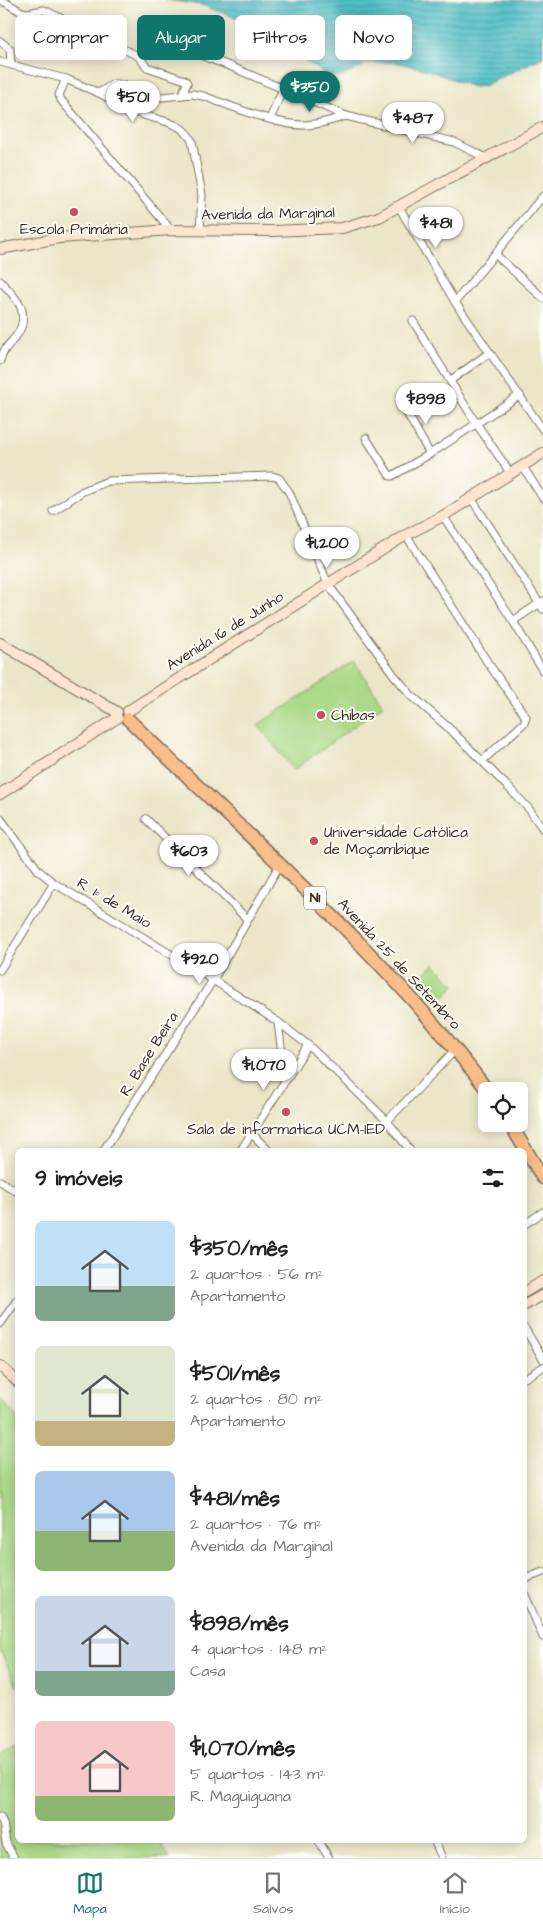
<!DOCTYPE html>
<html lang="pt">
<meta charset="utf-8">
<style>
body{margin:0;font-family:"Architects Daughter",sans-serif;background:#f2f2f2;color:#222;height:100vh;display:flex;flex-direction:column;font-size:19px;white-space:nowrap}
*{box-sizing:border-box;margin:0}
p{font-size:16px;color:#767676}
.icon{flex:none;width:28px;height:28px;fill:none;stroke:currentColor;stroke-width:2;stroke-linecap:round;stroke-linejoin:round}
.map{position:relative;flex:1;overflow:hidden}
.details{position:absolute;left:15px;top:1148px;width:512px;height:695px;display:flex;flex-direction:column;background:#fff;border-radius:8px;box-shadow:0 2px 12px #0003}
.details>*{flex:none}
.guide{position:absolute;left:15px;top:15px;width:514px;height:45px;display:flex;gap:10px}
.tools{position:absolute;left:478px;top:1082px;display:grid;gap:10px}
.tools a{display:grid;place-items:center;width:50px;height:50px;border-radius:8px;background:#fff;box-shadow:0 2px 12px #0003;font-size:25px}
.price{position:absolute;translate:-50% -42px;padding:0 11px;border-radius:18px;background:#fff;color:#222;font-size:16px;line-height:32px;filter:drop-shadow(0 1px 2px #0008)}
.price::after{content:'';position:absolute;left:50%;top:30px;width:15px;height:11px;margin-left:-8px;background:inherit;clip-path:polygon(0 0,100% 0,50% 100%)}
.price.selected{background:#0f766e;color:#fff}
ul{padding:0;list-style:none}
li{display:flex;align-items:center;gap:15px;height:125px;padding:0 20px}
li span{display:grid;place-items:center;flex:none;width:140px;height:100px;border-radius:8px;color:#555}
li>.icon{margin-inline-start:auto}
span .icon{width:60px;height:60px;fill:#fffc;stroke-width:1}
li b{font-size:21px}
h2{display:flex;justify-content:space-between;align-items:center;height:60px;padding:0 20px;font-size:21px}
.tag{padding:0 18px;border-radius:8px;background:#fff;box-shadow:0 2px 12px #0003;font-size:18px;line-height:45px}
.tag.selected{background:#0f766e;color:#fff}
.tabs{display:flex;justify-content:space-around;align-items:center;height:70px;border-top:1px solid #e0e0e0;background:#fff;font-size:14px;color:#767676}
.tabs a{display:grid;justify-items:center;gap:2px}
.tabs .selected{color:#0f766e}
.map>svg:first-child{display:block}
.green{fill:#abd987;stroke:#738252}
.water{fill:url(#water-rules);stroke:#457472}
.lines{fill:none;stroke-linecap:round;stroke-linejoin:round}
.street-casing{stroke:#796c5a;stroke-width:9}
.secondary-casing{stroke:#796c5a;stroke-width:12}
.highway-casing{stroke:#796c5a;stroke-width:15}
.street{stroke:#fff;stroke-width:7}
.secondary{stroke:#fce5d0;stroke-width:10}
.highway{stroke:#f8bd89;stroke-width:12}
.poi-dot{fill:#d1495b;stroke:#fdfcf7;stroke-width:2}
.labels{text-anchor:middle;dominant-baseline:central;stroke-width:4;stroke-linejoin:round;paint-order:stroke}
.shield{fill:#fdfcf7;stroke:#75695f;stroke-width:1}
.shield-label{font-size:14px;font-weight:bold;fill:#3b2a1e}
.street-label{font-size:15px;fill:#3b2a1e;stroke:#fdfcf7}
.poi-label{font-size:15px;fill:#3b2a1e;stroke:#fdfcf7}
</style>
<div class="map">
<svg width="543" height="1858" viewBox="0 0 543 1858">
<defs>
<pattern id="water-rules" width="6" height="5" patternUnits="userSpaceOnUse" patternTransform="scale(1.25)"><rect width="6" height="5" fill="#4fbdc6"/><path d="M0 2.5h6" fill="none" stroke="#439aa0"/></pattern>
</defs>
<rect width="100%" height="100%" fill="#fdfcf7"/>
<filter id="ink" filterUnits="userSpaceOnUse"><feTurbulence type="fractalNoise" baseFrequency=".02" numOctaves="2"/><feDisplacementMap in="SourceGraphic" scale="10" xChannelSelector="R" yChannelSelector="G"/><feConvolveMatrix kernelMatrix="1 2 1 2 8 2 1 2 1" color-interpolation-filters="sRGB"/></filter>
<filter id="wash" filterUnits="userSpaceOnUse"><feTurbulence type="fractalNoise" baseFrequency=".0096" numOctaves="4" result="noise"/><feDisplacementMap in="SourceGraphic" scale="20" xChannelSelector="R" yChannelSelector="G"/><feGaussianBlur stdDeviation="1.12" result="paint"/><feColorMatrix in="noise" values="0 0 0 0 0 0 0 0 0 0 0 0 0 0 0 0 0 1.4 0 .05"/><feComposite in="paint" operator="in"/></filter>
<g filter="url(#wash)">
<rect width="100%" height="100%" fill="#ebe6c8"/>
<g class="green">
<polygon points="354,661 383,705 294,770 258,725"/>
<polygon points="434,964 455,985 445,996 423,975"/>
<polygon points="0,1399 17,1417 17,1687 0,1650"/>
<polygon points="17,1747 18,1840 158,1840 170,1858 0,1858 0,1757"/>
</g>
<polygon class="water" points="166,0 543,0 543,57 484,86 473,87 427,70 395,62 368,63 341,77 325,74 261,31 229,15 201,5"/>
</g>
<g filter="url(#ink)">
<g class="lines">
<defs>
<g id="street">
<polyline points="1,0 22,12 27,13 44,10 138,56 147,67 185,80 187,83 182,95"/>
<polyline points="161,40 232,67 346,116 454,142 486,158"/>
<polyline points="0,41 10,49 11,64"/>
<polyline points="0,62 66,79 59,95 61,100 171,230"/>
<path d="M 66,79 L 99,93 L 113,84 L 118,84 L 162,97 L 192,94 L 203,96 C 229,105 278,126 304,125 C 319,125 332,120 346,116"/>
<path d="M 99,93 C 112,100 124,108 138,113 C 158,121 181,120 192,141 L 202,195 L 200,231"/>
<polyline points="270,119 283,89"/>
<polyline points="543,196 455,302 543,430"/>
<polyline points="399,207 455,302"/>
<polyline points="495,254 543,298"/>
<path d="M 0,281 C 15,296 32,312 17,335 C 10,344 3,349 0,361"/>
<polyline points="413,321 476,423 511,474"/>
<polyline points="451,380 489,353"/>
<polyline points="403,406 430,454"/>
<polyline points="366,438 390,476 392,476 430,454 520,395"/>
<polyline points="523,467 543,498"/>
<polyline points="471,498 543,609"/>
<polyline points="53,511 83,491 108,481 272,476 279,478 289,492 328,584 394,675 411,695 451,730 508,787 529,809 543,829"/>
<polyline points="443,516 513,621 543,671"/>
<polyline points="406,535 488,663 526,717 524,723 482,761"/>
<polyline points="513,621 543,601"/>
<polyline points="0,818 39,871 54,883 213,980 278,1022 308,1045 346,1081 387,1121 410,1150"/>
<polyline points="146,819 247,919"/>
<polyline points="0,970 54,883"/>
<polyline points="278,1022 285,1079"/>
<polyline points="387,1121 456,1049"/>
<polyline points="251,1133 268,1150"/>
<polyline points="104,1150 213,980 280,864"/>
<polyline points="241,1150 308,1045"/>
<polyline points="0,1181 18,1192"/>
<polyline points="525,1224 543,1212"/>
<polyline points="0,1324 18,1299"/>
<polyline points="525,1329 543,1359"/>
<polyline points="525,1378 543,1367"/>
<polyline points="525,1579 543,1572"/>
<polyline points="525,1595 543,1637"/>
<polyline points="0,1817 3,1823 6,1843 14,1858"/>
<polyline points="318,1840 329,1858"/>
<polyline points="434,1840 442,1858"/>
</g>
<g id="secondary">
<polyline points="0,249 59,238 171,230 273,231 342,228 379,217 543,127"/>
<polyline points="0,643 117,712"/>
<polyline points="128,711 328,584 406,535 443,516 543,453"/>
<polyline points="0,794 117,718"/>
<polyline points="525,1292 543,1281"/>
<polyline points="525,1305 543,1295"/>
<polyline points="0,1366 18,1382"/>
</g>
<g id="highway">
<path d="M 128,719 C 251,840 384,953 488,1091"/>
<polyline points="510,1124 543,1178"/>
</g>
</defs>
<use href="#street" class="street-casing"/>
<use href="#secondary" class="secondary-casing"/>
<use href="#highway" class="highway-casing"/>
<use href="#street" class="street"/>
<use href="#secondary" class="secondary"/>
<use href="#highway" class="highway"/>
</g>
</g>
<g class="poi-dot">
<circle cx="74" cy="212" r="5"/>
<circle cx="321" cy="715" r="5"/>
<circle cx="314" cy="841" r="5"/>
<circle cx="286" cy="1112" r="5"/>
</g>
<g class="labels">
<rect class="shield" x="304" y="886.5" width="22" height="23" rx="4"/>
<g class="shield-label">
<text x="315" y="898">N1</text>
</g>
<g class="street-label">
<text transform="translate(268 214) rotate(-1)">Avenida da Marginal</text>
<text transform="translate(225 631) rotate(-32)">Avenida 16 de Junho</text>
<text transform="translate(114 903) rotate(31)">R. 1º de Maio</text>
<text transform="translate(399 964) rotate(47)">Avenida 25 de Setembro</text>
<text transform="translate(149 1054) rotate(-58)">R. Base Beira</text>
</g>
<g class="poi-label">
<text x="74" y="229">Escola Primária</text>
<text x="331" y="715" text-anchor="start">Chibas</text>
<text x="324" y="832" text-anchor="start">Universidade Católica<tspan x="324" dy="17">de Moçambique</tspan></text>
<text x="286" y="1129">Sala de informatica UCM-IED</text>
</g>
</g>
</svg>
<div class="tools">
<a><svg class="icon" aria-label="locate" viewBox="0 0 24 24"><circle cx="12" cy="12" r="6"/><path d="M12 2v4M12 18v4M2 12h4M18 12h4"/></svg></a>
</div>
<b class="price selected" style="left:310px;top:113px">$350</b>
<b class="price" style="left:133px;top:123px">$501</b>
<b class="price" style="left:413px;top:144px">$487</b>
<b class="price" style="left:436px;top:249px">$481</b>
<b class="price" style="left:426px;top:425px">$898</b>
<b class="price" style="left:327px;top:569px">$1,200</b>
<b class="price" style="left:189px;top:877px">$603</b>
<b class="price" style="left:200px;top:985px">$920</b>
<b class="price" style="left:264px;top:1091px">$1,070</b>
<div class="guide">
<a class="tag">Comprar</a>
<a class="tag selected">Alugar</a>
<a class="tag">Filtros</a>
<a class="tag">Novo</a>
</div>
<section class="details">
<h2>9 imóveis<svg class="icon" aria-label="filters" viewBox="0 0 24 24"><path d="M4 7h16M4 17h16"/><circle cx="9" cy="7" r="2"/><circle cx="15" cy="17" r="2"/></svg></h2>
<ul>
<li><span style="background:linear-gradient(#bfe0f5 65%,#7fa58c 0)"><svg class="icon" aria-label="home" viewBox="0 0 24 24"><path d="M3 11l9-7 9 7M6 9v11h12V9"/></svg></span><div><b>$350/mês</b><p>2 quartos · 56 m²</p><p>Apartamento</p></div></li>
<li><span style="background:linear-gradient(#dfe7d0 75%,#c2b280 0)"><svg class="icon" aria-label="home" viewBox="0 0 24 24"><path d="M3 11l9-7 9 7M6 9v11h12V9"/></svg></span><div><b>$501/mês</b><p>2 quartos · 80 m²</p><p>Apartamento</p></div></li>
<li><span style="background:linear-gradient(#a9c7e8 60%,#8fb573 0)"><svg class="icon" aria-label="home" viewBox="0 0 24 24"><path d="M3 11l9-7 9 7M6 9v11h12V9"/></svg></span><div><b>$481/mês</b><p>2 quartos · 76 m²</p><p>Avenida da Marginal</p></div></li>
<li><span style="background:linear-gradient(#c9d6e8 75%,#7fa58c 0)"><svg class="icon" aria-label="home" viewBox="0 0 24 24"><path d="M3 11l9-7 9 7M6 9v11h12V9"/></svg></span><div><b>$898/mês</b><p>4 quartos · 148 m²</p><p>Casa</p></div></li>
<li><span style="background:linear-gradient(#f6c9c9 75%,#8fb573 0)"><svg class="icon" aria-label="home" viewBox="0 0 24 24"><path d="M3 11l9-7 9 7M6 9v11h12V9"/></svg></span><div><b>$1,070/mês</b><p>5 quartos · 143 m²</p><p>R. Maguiguana</p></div></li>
</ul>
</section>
</div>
<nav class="tabs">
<a class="selected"><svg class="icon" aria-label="map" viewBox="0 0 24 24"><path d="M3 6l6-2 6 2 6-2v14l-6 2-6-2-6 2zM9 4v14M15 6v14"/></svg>Mapa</a>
<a><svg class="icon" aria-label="saved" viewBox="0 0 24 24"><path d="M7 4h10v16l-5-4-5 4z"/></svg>Salvos</a>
<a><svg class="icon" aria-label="home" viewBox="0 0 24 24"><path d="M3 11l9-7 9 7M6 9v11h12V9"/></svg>Início</a>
</nav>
